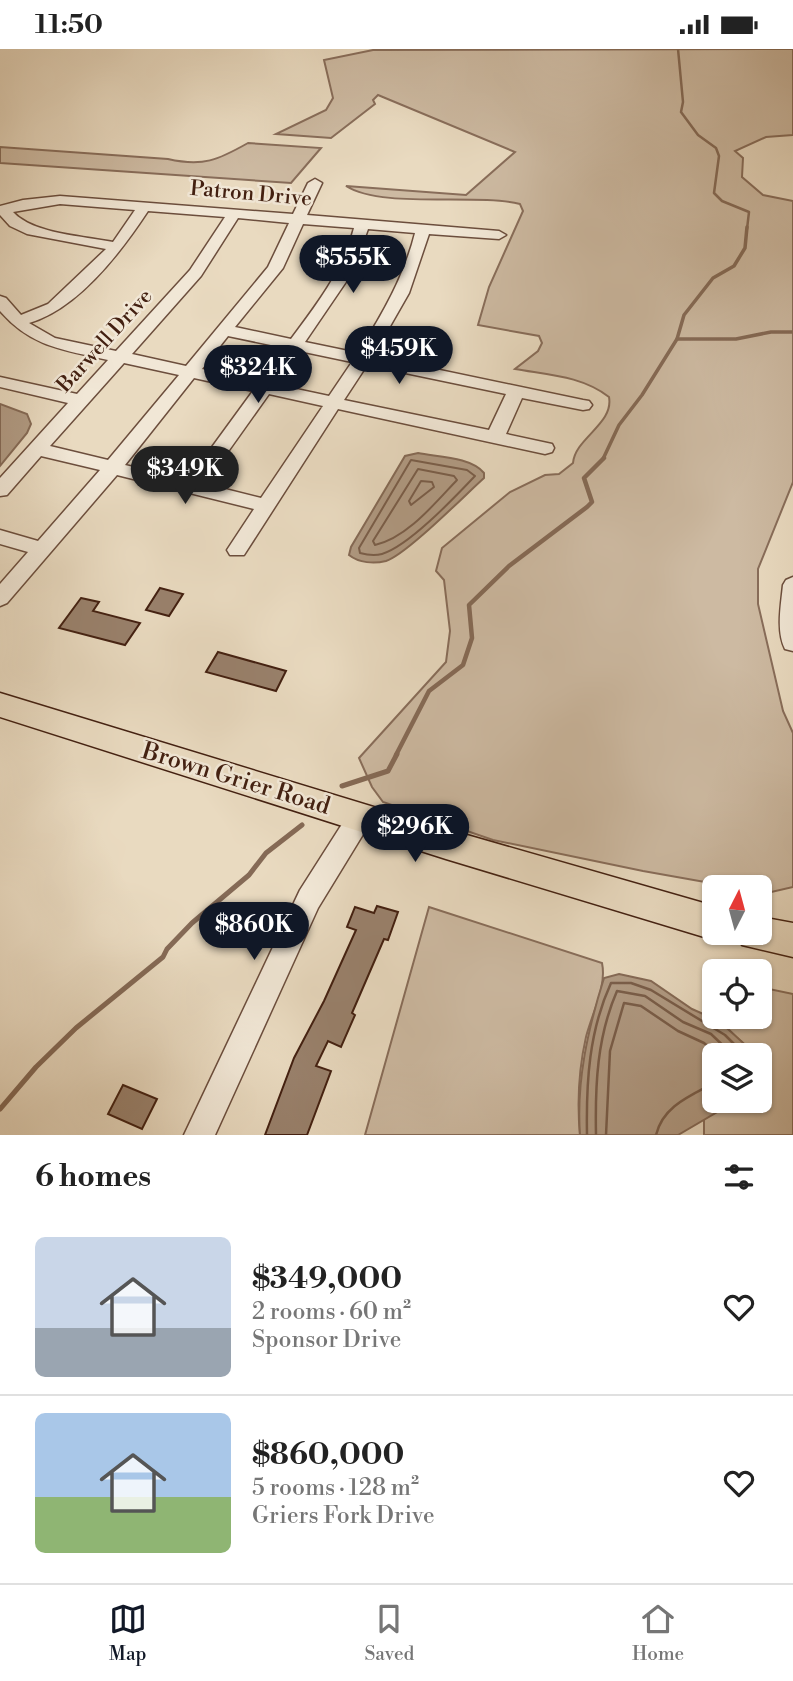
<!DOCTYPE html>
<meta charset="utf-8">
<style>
body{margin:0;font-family:"Libre Bodoni",serif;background:#f6f6f6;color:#222;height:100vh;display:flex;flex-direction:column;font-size:26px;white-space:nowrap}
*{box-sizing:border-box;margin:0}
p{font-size:23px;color:#767676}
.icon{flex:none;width:38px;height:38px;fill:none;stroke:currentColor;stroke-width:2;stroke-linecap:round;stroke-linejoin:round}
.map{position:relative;height:1086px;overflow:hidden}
.side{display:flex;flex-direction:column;background:#fff;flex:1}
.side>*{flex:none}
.needle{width:46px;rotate:6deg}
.buttons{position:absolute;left:702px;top:826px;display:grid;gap:14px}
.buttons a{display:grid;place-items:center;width:70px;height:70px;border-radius:10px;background:#fff;box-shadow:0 2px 5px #0004;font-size:35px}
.price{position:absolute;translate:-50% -60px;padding:0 16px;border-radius:24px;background:#111827;color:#fff;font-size:23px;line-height:46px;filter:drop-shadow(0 2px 4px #0008)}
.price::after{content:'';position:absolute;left:50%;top:42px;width:21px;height:16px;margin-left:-10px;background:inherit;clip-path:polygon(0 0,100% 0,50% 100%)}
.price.active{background:#222;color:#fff}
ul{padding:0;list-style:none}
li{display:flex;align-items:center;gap:21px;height:175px;padding:0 35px}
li+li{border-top:2px solid #e0e0e0}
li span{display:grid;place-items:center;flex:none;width:196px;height:140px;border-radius:10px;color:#555}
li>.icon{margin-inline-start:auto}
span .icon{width:84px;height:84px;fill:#fffc;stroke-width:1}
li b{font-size:30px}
h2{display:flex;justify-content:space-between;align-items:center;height:84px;padding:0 35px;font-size:30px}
.status{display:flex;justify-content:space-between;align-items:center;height:49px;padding:0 35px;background:#fff;direction:ltr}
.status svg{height:19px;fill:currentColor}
.tabs{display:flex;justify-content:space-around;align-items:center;height:98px;border-top:2px solid #e0e0e0;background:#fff;font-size:19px;color:#767676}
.tabs a{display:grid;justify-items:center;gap:4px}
.tabs .active{color:#111827}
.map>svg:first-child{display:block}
.green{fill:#cdbaa2;stroke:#886d5a;stroke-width:2}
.water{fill:#b19b84;stroke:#856a56;stroke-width:2}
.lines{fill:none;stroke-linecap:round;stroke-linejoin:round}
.shore-far1{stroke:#7a5e4a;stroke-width:2}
.shore{stroke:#7a5e4a;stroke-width:2.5}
.stream-far3{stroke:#856a56;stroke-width:2.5}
.stream-far2{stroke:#856a56;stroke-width:3.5}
.stream-far1{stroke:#856a56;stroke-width:4.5}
.stream{stroke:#856a56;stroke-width:5}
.building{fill:#99816c;stroke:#432011;stroke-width:2}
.minor-casing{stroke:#6c4e3d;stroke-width:3}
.major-casing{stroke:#432011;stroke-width:3}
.minor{fill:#f1e7d6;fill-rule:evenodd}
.major{fill:#e9dac0;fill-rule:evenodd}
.labels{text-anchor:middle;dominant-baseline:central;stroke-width:5;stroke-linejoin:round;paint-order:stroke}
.far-street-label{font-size:21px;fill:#432011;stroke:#f1e7d6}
.street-label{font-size:24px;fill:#432011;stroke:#f1e7d6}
</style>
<div class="status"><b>11:50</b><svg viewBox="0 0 49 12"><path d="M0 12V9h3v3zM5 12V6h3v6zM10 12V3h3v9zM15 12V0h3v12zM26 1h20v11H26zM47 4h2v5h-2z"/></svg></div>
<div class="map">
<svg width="793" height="1086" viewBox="0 0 793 1086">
<rect width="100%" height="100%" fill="#e9dac0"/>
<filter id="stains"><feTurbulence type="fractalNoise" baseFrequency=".00286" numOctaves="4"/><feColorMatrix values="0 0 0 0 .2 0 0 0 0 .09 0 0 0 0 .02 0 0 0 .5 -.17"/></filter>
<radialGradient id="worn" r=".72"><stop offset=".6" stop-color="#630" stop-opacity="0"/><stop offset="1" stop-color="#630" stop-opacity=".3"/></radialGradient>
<g class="green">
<path d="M 793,0 L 793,86 L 766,88 L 735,102 L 743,109 L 742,128 L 763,146 L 793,152 L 793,433 L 758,520 L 758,555 L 783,662 L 793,684 L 793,838 L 767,844 L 760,843 L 760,838 L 733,838 L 643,822 L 493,791 L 383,753 L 372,738 L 359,709 L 446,613 L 450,582 L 444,531 L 436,522 L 442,499 L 510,443 L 545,426 L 559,425 L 573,414 C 575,389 614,375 609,348 C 582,327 549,326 515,320 L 538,302 L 542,294 L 539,287 L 478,276 L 489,238 L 523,162 L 520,155 C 475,144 382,160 346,137 L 466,146 L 515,103 L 378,46 L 373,51 L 375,55 L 331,89 L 276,85 L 326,61 L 333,49 L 324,11 L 373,1 Z"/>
<path d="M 248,94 L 321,99 L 291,134 L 0,114 L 0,98 L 168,110 C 203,118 218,111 248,94 Z"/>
<path d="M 429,858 L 602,914 C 607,938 592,964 586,988 C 579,1019 577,1054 580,1086 L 365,1086 Z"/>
<polygon points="760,938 793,945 793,1086 704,1086 704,1070 736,1052 760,1052 760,1006 752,1006 750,1001 726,978 726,968 760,968"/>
</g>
<g class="water">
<polygon points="0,355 27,365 31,375 27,384 0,417"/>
<path d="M 418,404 C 438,408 471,408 484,424 L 484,429 C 465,446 406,506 386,512 C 374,515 359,514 349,506 L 351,498 L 405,407 Z"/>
<path d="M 619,925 L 651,932 L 692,960 L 719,972 L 751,1001 L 752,1006 L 714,1006 L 714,1052 L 736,1052 L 678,1086 L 580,1086 C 576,1032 588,980 604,929 Z"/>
</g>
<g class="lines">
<g class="shore-far1">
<path d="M 411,411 L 467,421 L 475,427 C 455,448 409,497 382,505 C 375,507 367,506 360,504 L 359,499 Z"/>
<path d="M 418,420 L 454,427 L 457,431 C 435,454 407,489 375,496 L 373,492 Z"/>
<polygon points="421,432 432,433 434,438 411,456 409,452"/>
</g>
<g class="shore">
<path d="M 587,1086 C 586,1033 589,982 611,934 L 631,934 L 651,941 L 725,986 L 745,1006"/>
<path d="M 596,1086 C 595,1036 597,988 617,942 L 645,947 L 683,973 L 711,985 L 733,1006"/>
<polyline points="606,1086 610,1002 624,954 641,957 678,982 704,994 718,1006"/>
<path d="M 656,1086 C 663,1057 690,1047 714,1034"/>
</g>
<polyline class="stream-far3" points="678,0 683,53 681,63 698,86 716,99 719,107 714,144 722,152 749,163 747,180"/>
<g class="stream-far2">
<polyline points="677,290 736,290 771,283 793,283"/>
<polyline points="603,410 619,376 642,346 677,290 684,266 713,229 734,217 745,199 747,178"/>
</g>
<polyline class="stream-far1" points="396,706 429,642 463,616 472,589 469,556 509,517 587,458 592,453 584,429 604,409"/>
<g class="stream">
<polyline points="342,737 388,722 397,705"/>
<polyline points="0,1060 36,1018 76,979 163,908 167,900 192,874 249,826 266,804 302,776"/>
</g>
</g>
<g class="building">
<polygon points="160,539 183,545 169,567 146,561"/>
<polygon points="81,549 99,553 93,562 140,574 125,596 59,579"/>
<polygon points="218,603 286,622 276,642 206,623"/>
<polygon points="377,857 398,863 388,891 384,890 352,964 355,966 341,998 328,992 316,1017 331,1022 307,1086 265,1086 294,1009 324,952 356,881 347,878 355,858 374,864"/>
<polygon points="123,1036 157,1050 142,1080 108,1065"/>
</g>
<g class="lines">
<defs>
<g id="minor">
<path d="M 315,130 L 322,134 L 307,166 L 499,182 L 506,186 L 499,190 L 429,185 L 409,244 L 373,307 L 583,351 L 589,352 L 592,356 L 589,360 L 583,361 L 522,349 L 506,385 L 552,395 L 554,399 L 552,403 L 545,405 L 338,360 L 244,506 L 230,506 L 227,501 L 254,460 L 117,426 L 7,554 L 0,557 L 0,535 L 28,503 L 0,495 L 0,481 L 38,492 L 100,421 L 41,407 L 7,446 L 0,447 L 0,429 L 68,354 L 0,338 L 0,328 L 77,345 L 108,311 C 64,301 31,298 0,262 L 0,247 L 6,249 L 21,266 L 48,255 L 106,200 L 27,185 L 10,177 L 0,166 L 0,157 L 23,151 L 60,147 L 293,165 L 308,134 ZM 60,155 L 135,161 L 113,193 C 84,187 33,185 13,163 ZM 148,162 L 225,168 L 190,221 L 116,302 L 55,289 L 29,274 C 78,260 121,203 148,162 ZM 238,169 L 289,174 L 268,218 L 186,317 L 132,305 L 201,227 ZM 303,175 L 354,179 C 343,222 317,255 291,290 L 235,278 L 283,219 ZM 368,180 L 415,184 C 404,228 382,266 358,304 L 305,293 L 352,224 ZM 228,287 L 352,313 L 329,347 L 202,320 ZM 124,314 L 179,326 L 108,411 L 50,397 ZM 367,316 L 506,345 L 489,381 L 344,351 ZM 194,329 L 253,342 L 188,431 L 125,416 ZM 269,345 L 323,357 L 261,449 L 205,435 Z"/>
<path d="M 793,528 L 793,602 L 785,600 C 776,582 781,556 783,536 L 786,531 Z"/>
<polygon points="360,758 369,761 373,769 318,859 215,1086 184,1086 300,841 351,761"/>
</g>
<g id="major">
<polygon points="0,644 446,780 714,857 714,884 728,884 714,891 446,810 0,668"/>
<polygon points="760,868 793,874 793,908 742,896 737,884 760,884"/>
</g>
</defs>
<use href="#minor" class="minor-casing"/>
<use href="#major" class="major-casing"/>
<use href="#minor" class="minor"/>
<use href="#major" class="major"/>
</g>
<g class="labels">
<g class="far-street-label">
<text transform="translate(251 145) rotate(5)">Patron Drive</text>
<text transform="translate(105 292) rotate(-48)">Barwell Drive</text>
</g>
<g class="street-label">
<text transform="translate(236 730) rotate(17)">Brown Grier Road</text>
</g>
</g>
<rect width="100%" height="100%" filter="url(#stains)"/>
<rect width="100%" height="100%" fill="url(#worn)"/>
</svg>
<div class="buttons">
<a><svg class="needle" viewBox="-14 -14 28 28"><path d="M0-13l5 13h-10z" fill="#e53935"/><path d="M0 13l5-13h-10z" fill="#767676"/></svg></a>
<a><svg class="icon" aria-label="locate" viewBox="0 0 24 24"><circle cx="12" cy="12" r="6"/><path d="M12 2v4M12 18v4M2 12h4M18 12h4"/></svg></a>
<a><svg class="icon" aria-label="layers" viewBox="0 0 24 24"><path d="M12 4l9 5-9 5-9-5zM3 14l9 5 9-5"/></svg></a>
</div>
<b class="price" style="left:353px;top:246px">$555K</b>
<b class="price" style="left:399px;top:337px">$459K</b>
<b class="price" style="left:258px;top:356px">$324K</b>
<b class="price active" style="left:185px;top:457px">$349K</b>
<b class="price" style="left:415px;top:815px">$296K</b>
<b class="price" style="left:254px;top:913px">$860K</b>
</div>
<section class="side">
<h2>6 homes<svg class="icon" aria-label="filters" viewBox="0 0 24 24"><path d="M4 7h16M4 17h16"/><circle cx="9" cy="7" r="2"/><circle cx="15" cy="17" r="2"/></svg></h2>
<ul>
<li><span style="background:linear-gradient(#c9d6e8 65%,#9aa5b1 0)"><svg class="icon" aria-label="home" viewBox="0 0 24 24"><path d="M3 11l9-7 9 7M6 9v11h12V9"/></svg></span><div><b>$349,000</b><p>2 rooms · 60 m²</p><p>Sponsor Drive</p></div><svg class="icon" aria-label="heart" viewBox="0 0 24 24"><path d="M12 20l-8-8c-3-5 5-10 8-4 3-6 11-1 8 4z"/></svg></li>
<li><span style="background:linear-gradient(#a9c7e8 60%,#8fb573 0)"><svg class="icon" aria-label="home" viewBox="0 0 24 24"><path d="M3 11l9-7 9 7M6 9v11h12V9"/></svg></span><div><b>$860,000</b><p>5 rooms · 128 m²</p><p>Griers Fork Drive</p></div><svg class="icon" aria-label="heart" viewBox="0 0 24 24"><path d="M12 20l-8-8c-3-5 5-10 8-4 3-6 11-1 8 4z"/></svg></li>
</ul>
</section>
<nav class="tabs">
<a class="active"><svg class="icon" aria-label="map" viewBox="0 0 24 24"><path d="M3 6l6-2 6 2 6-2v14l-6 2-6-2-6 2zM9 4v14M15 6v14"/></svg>Map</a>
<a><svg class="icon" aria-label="saved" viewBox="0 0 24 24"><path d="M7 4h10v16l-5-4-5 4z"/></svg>Saved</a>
<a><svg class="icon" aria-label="home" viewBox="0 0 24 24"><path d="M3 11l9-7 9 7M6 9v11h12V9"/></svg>Home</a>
</nav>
